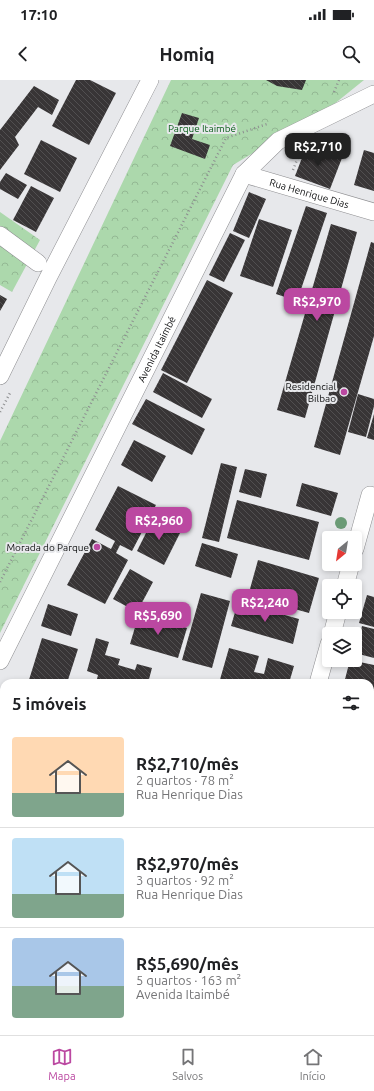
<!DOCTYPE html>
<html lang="pt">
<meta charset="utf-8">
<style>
body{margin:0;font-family:Ubuntu,sans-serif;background:#f6f6f6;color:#202124;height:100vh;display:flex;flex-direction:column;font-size:15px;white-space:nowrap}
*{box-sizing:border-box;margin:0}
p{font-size:13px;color:#757577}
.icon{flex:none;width:22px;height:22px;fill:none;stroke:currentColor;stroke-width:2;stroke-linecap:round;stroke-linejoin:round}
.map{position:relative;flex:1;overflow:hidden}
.details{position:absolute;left:0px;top:599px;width:374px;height:356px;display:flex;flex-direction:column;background:#fff;border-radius:12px 12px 0 0;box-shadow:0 2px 6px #0003}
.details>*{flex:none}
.needle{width:26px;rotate:210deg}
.controls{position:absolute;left:322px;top:451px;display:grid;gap:8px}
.controls a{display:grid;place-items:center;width:40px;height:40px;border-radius:4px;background:#fff;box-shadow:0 2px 6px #0003;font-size:20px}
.price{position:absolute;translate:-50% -34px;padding:0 9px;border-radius:8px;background:#bb48a1;color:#fff;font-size:13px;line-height:26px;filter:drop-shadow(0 1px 2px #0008)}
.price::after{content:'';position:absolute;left:50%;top:24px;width:12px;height:9px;margin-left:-6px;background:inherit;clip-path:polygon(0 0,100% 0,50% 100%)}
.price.current{background:#222;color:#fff}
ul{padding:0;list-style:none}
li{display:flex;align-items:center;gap:12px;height:100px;padding:0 12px}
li+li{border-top:1px solid #e0e0e0}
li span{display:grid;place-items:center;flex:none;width:112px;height:80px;border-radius:4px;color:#555}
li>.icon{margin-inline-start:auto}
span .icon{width:48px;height:48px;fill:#fffc;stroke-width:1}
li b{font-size:17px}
h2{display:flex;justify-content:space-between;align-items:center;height:48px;padding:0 12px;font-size:17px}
.status{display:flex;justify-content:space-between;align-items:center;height:28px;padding:0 20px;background:#fff;direction:ltr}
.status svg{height:11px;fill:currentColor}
header{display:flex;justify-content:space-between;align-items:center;height:52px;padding:0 12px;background:#fff;font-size:18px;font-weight:600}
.menu{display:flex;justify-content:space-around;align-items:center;height:56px;border-top:1px solid #e0e0e0;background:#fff;font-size:11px;color:#757577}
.menu a{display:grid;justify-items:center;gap:2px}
.menu .current{color:#bb48a1}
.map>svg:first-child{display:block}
.park{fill:url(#park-crowns)}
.building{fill:url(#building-back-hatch)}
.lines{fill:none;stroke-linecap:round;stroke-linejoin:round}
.lane-casing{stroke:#8e8e91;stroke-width:9}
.street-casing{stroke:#8e8e91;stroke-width:18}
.secondary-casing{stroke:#8e8e91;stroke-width:23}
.path{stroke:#8d8e90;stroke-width:2.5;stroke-dasharray:1 3;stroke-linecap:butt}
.lane{stroke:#fff;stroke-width:8}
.street{stroke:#fff;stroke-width:17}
.secondary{stroke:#fbe8da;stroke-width:22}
.tree{fill:#6b9b76}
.poi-dot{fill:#bb48a1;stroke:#e7e8eb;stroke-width:1.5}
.labels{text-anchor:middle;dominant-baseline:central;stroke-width:4;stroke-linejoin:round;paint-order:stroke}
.park-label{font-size:10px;fill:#055c16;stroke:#e7e8eb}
.street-label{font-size:10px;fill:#0d0e0f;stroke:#e7e8eb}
.poi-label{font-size:10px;fill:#0d0e0f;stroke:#e7e8eb;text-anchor:end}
</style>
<div class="status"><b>17:10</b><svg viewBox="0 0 49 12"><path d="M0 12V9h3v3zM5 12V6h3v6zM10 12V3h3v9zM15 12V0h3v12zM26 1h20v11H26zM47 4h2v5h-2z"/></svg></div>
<header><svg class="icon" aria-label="back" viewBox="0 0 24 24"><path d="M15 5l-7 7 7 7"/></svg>Homiq<svg class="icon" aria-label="search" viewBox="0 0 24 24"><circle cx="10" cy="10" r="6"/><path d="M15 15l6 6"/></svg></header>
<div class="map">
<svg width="374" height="955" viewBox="0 0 374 955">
<defs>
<pattern id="park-crowns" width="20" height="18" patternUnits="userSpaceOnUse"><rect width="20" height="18" fill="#acd8ac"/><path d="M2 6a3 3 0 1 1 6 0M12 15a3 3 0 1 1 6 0" fill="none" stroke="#93b893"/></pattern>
<pattern id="building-back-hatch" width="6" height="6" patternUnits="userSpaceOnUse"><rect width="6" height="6" fill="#383536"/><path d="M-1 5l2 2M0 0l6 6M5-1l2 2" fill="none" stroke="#514f50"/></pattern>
</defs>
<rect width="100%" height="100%" fill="#e7e8eb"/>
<g class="park">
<polygon points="171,0 364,0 333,25 233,85 0,553 0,361"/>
<polygon points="0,132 40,160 12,212 0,205"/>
</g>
<g class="building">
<polygon points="76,0 90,0 116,13 89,65 52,46"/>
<polygon points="266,0 306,0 302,10 277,6"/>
<polygon points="34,6 59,20 52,35 38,27 15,57 19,65 0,90 0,50"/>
<polygon points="182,33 199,38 192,59 210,65 205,79 170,66"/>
<polygon points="41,60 77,78 60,112 24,94"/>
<polygon points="307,65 342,78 330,109 295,96"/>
<polygon points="364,70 374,73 374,111 354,105"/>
<polygon points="6,93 27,105 18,119 0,109 0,102"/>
<polygon points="31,106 54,118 36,152 13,140"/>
<polygon points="249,112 266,119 249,158 233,151"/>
<polygon points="306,126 327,133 297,221 276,214"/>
<polygon points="259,139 292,150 273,207 240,196"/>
<polygon points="331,144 357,152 305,338 277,330"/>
<polygon points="230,153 245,160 224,202 209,195"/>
<polygon points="371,162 374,163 374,256 340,375 314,367"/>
<polygon points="207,200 233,213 187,303 161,290"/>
<polygon points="0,215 7,219 0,231"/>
<polygon points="163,293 212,319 202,338 153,312"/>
<polygon points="358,314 374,319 374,326 366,357 348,352"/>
<polygon points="146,319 205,349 192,375 132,344"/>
<polygon points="374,334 374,360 367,358"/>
<polygon points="134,360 166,376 152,402 121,385"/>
<polygon points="221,383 237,387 219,462 202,458"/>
<polygon points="245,389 267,394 261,418 239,412"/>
<polygon points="302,403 338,413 331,436 296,426"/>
<polygon points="118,406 156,425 132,471 120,465 116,473 128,480 105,524 67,505 92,459 111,469 115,461 95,450"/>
<polygon points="237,420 319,442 309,480 227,458"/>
<polygon points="154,437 181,451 164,485 137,471"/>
<polygon points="202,463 238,474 231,498 195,486"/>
<polygon points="258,480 319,498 309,533 248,516"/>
<polygon points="130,489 153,502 137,532 113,519"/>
<polygon points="201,513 230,521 212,588 182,580"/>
<polygon points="367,515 374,517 374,547 359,543"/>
<polygon points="238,522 299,539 293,564 231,546"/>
<polygon points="48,524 78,534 71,556 41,546"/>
<polygon points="139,534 187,548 178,578 130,564"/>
<polygon points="362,546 374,549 374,578 355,573"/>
<polygon points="42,558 78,569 67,603 28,603"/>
<polygon points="96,558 109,562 105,575 120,579 118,585 135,590 137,584 152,588 148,603 96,603 98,595 87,591"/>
<polygon points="229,568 259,576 254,592 264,594 268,578 294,586 289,603 219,603"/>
<polygon points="350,580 374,585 374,614 370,612 370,603 344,603"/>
<polygon points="0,684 4,685 4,705 0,717"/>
<polygon points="370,687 374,688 374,723 372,728 370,727"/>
<polygon points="374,795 374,830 370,828 370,806"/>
<polygon points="0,880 4,883 4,909 0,913"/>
<polygon points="370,882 374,885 374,908 370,905"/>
<polygon points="253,951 301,951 300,955 257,955 252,953"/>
</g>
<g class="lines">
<defs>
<polyline id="lane" points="237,951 248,955"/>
<g id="street">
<path id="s1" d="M 244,94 L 374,132"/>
<polyline points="0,155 38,183"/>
<polyline points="0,296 48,198 150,0"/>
<polyline points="355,469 370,415"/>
<polyline points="345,506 351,484"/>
<polyline points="332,554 338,532"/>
<path id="s2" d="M 0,581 L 244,94 L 278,61 L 374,14"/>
<polyline points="318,603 329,564"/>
<polyline points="0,631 4,632"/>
<polyline points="0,672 4,674"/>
<polyline points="221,955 222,951"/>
</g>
<g id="secondary">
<polyline points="0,654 4,655"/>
<polyline points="370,758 374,759"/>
</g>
</defs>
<use href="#lane" class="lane-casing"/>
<use href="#street" class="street-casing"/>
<use href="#secondary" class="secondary-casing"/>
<g class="path">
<polyline points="334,12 339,0"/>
<polyline points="293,90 300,72"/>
<polyline points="0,332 10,313"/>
<polyline points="0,502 226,58 267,44"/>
</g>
<use href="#lane" class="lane"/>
<use href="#street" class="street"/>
<use href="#secondary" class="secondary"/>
</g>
<circle class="tree" cx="341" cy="443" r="6"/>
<g class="poi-dot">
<circle cx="344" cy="312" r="4"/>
<circle cx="97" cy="467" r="4"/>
</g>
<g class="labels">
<g class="park-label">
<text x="202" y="48">Parque Itaimbé</text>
</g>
<g class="street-label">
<text stroke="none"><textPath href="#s1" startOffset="68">Rua Henrique Dias</textPath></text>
<text stroke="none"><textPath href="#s2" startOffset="349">Avenida Itaimbé</textPath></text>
</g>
<g class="poi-label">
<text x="336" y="306">Residencial<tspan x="336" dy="12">Bilbao</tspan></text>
<text x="89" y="467">Morada do Parque</text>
</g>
</g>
</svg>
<div class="controls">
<a><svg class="needle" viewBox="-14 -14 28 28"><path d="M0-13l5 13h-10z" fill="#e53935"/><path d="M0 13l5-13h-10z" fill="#757577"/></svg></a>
<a><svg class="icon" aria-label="locate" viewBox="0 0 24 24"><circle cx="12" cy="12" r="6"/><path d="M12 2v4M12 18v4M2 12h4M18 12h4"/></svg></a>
<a><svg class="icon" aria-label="layers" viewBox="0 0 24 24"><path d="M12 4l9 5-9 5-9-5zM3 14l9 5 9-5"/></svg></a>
</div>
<b class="price current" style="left:318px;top:87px">R$2,710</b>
<b class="price" style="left:317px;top:242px">R$2,970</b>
<b class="price" style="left:159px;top:461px">R$2,960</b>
<b class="price" style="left:265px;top:543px">R$2,240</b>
<b class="price" style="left:158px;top:556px">R$5,690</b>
<section class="details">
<h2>5 imóveis<svg class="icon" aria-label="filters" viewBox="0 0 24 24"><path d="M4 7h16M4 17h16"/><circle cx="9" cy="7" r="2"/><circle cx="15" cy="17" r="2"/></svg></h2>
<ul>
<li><span style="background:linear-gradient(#ffd9b3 70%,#7fa58c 0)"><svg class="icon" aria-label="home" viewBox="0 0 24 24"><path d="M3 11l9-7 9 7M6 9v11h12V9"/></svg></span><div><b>R$2,710/mês</b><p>2 quartos · 78 m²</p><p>Rua Henrique Dias</p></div></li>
<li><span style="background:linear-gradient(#bfe0f5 70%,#7fa58c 0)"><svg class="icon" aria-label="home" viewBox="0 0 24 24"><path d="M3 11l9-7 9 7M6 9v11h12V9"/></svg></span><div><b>R$2,970/mês</b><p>3 quartos · 92 m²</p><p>Rua Henrique Dias</p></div></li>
<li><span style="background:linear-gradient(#a9c7e8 60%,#7fa58c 0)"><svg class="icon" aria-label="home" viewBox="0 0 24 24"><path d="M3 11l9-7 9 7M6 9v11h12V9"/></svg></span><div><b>R$5,690/mês</b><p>5 quartos · 163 m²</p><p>Avenida Itaimbé</p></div></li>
</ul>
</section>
</div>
<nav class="menu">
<a class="current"><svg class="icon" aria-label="map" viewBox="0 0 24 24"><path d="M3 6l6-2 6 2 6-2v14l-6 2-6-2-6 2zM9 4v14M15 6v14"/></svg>Mapa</a>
<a><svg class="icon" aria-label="saved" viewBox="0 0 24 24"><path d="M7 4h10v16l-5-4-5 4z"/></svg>Salvos</a>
<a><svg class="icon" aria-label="home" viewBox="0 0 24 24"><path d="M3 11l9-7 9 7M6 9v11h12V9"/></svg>Início</a>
</nav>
